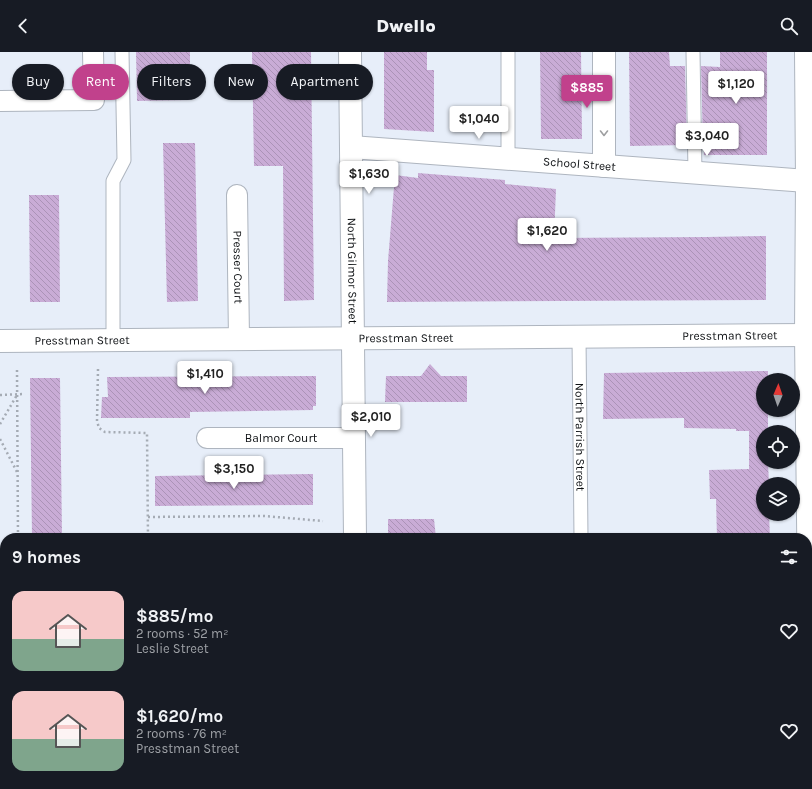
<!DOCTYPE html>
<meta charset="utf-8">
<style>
body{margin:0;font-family:Karla,sans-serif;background:#242831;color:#f1f3f6;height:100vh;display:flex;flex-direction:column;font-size:15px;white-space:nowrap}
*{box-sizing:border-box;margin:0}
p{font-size:13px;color:#9ea1a6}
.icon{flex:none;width:22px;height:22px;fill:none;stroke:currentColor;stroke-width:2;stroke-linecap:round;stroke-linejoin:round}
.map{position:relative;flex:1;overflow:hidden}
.sheet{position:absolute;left:0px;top:481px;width:812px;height:256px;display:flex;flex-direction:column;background:#171b24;border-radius:16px 16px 0 0;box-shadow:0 1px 3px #0004}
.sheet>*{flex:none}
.guide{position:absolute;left:12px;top:12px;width:400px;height:36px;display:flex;gap:8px}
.needle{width:26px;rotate:2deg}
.buttons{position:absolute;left:756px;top:321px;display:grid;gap:8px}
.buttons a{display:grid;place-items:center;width:44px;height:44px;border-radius:50%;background:#171b24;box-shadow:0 1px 3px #0004;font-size:20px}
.price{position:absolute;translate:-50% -34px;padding:0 9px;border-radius:4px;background:#fff;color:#222;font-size:13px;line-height:26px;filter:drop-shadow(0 1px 2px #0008)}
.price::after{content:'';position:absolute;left:50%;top:24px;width:12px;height:9px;margin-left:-6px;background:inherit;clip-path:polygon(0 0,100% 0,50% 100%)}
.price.selected{background:#c1418c;color:#fff}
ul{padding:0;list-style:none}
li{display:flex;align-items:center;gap:12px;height:100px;padding:0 12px}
li span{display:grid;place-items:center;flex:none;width:112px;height:80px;border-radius:12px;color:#555}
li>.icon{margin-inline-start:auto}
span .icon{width:48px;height:48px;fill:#fffc;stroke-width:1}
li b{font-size:17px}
h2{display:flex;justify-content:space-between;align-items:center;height:48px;padding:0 12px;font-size:17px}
.tag{padding:0 14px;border-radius:18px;background:#171b24;box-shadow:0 1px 3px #0004;font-size:14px;line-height:36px}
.tag.selected{background:#c1418c;color:#fff}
header{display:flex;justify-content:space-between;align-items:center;height:52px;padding:0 12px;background:#171b24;font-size:18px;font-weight:800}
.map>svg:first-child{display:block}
.building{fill:url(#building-back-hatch)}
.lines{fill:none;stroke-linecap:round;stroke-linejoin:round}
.service-casing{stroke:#aeb5bf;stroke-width:15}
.pedestrian-casing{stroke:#aeb5bf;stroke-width:22}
.minor-casing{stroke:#aeb5bf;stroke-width:24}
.tertiary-casing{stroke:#aeb5bf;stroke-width:24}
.path{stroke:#a5abb4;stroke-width:2.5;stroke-dasharray:2 3;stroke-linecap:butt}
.service{stroke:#fff;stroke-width:13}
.pedestrian{stroke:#fff;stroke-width:20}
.minor{stroke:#fff;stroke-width:22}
.tertiary{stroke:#fff;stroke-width:22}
.oneway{stroke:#9e9fa1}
.labels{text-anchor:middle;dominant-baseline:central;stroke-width:4;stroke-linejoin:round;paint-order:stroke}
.street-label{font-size:12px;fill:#0d1013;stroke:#e7eef9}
</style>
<header><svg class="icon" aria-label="back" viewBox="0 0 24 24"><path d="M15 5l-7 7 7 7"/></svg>Dwello<svg class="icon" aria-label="search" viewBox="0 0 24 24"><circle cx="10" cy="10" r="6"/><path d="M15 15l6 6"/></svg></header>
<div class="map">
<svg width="812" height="737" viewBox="0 0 812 737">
<defs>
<pattern id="building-back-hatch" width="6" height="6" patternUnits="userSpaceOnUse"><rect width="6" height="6" fill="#c9acd6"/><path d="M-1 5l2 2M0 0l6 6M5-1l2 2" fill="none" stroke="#ab93b7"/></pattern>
</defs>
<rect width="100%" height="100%" fill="#e7eef9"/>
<g class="building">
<polygon points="136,0 190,0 190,48 137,49"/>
<polygon points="252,0 311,0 314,248 284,249 283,114 254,114"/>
<polygon points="384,0 427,0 427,18 434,18 434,80 384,77"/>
<polygon points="540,0 581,0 582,87 541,87"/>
<polygon points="629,0 669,0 670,14 685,14 687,93 630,94"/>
<polygon points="720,0 767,0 767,103 704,103 704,93 703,93 701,14 720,15"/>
<polygon points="163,91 195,91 198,249 167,250"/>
<polygon points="418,121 505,128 505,132 556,137 554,186 706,185 766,184 766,248 387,250 388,209 395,123 418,126"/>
<polygon points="29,143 59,143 60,250 30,250"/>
<polygon points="430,312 441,324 467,324 467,350 385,350 386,324 421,324"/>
<polygon points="768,319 768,328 763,328 763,358 768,358 768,380 763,380 763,410 768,410 769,432 763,432 763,462 769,462 770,486 717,486 716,447 710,447 709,418 749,417 749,379 736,379 736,377 684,376 684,366 603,367 604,321"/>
<polygon points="316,324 316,354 313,354 313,358 190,360 190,366 101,366 102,345 108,345 107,325"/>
<polygon points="30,326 60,326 62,485 32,485"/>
<polygon points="313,422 313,453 155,454 155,424"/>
<polygon points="388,467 434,467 436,486 388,486"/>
</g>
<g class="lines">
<defs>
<g id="service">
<polyline points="508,0 508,107"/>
<polyline points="693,0 695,121"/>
<path id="s1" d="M 579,285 L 581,486"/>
<polyline points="113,289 113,129 124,108 122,0"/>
</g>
<g id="pedestrian">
<polyline points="0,49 94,48 93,0"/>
<path id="s2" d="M 237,143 L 239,287"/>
<path id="s3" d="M 207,386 L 354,386"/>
<polyline points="0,616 1,685"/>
</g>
<g id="minor">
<path id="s4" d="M 350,0 L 355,486"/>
<polyline points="604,0 604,114"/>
<polyline points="806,0 807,129 806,283 811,737"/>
<path id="s5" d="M 351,95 L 807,129"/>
<polyline points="357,732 357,737"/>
</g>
<g id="tertiary">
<path id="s6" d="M 0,289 L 812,283"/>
</g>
</defs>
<use href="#service" class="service-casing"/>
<use href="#pedestrian" class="pedestrian-casing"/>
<use href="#minor" class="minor-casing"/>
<use href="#tertiary" class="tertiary-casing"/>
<g class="path">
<polyline points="98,317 97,369 99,376 105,380 147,381 148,486"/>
<polyline points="17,318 18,486"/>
<polyline points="0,343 25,342"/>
<polyline points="0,372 17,343"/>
<polyline points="0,387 17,420"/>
<polyline points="148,465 264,464 323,469"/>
<polyline points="0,498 5,498"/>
<polyline points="0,715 5,715"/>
<polyline points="55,732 55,737"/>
<polyline points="150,732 150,737"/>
</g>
<use href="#service" class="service"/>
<use href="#pedestrian" class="pedestrian"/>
<use href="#minor" class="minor"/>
<use href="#tertiary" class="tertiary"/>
</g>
<defs><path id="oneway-chevron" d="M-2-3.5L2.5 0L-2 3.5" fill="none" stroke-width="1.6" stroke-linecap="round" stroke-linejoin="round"/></defs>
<use class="oneway" href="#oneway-chevron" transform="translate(604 81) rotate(90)"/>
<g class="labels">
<g class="street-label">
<text stroke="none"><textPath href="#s5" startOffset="229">School Street</textPath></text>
<text stroke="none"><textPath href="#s2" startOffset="72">Presser Court</textPath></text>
<text stroke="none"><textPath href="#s4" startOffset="219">North Gilmor Street</textPath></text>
<text stroke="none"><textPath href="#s6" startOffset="730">Presstman Street</textPath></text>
<text stroke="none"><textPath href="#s6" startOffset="406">Presstman Street</textPath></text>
<text stroke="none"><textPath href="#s6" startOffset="82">Presstman Street</textPath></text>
<text stroke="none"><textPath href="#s1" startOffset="100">North Parrish Street</textPath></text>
<text stroke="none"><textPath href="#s3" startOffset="74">Balmor Court</textPath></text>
</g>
</g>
</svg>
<div class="buttons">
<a><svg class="needle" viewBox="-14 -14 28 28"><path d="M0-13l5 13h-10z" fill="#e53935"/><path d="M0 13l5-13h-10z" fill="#9ea1a6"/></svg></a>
<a><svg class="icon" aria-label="locate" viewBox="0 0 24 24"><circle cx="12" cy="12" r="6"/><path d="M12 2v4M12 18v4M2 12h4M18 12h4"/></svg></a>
<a><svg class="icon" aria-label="layers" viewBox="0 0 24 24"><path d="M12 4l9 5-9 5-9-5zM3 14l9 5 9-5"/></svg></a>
</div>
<b class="price" style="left:736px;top:53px">$1,120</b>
<b class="price selected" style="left:587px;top:57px">$885</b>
<b class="price" style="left:479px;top:88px">$1,040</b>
<b class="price" style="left:707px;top:105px">$3,040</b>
<b class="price" style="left:369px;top:143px">$1,630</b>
<b class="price" style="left:547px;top:200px">$1,620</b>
<b class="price" style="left:205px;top:343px">$1,410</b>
<b class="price" style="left:371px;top:386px">$2,010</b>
<b class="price" style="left:234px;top:438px">$3,150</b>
<div class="guide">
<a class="tag">Buy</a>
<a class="tag selected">Rent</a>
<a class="tag">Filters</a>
<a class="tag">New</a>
<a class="tag">Apartment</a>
</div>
<section class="sheet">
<h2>9 homes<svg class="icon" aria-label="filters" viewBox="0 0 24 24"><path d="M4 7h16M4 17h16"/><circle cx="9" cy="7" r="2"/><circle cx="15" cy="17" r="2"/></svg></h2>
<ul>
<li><span style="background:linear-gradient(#f6c9c9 60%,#7fa58c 0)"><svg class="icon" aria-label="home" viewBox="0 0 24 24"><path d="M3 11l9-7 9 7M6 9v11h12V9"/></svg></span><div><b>$885/mo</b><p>2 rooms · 52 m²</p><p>Leslie Street</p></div><svg class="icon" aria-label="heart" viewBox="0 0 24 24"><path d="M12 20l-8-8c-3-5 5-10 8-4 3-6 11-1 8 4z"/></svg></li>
<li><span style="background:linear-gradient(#f6c9c9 60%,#7fa58c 0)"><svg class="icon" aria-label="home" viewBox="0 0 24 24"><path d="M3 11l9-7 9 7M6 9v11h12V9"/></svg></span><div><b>$1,620/mo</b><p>2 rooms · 76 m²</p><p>Presstman Street</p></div><svg class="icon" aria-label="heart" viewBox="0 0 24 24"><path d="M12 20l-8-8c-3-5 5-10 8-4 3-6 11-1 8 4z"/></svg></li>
</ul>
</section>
</div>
